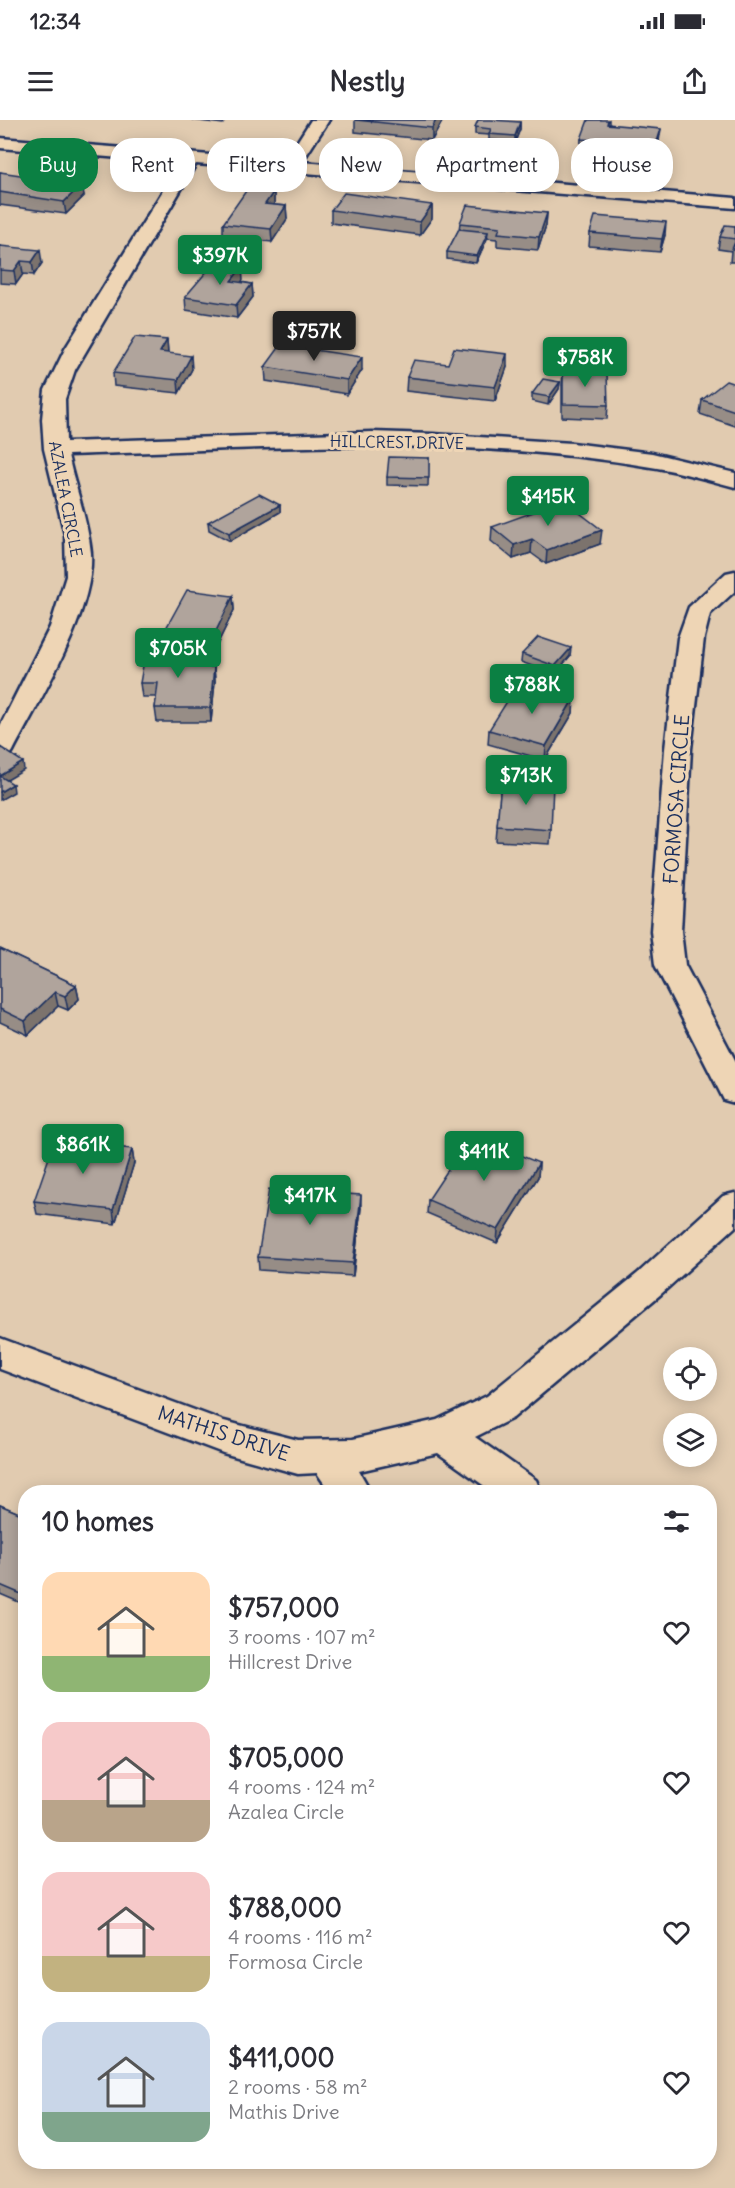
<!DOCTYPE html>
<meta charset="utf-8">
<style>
body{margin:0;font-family:Delius,sans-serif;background:#f2f2f3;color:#2b2b33;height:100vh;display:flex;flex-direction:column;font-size:22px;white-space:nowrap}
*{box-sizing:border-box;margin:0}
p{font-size:20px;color:#7c7c81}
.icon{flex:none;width:33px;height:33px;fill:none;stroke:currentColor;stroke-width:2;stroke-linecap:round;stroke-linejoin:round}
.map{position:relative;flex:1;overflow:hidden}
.drawer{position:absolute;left:18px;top:1365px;width:699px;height:684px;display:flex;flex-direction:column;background:#fff;border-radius:24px;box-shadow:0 3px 15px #0003}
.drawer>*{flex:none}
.hud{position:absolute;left:18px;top:18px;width:699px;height:54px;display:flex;gap:12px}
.fabs{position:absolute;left:663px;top:1227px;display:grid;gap:12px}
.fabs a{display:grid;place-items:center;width:54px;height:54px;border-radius:50%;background:#fff;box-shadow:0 3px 15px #0003;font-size:30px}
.price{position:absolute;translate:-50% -51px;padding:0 14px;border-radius:6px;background:#0b8043;color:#fff;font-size:20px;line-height:39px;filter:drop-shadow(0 2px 3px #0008)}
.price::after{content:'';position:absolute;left:50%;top:36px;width:18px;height:14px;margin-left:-9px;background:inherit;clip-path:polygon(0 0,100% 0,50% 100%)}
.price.active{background:#222;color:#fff}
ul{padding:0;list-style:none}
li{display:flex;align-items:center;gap:18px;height:150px;padding:0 24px}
li span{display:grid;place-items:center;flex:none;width:168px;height:120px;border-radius:18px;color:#555}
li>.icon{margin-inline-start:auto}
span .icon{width:72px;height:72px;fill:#fffc;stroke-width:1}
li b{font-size:26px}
h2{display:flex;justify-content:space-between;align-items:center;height:72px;padding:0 24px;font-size:26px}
.tag{padding:0 21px;border-radius:24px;background:#fff;box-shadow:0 3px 15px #0003;font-size:21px;line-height:54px}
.tag.active{background:#0b8043;color:#fff}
.status{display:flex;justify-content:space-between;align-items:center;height:42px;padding:0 30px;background:#fff;direction:ltr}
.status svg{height:16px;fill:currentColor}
header{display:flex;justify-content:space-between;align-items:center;height:78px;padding:0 24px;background:#fff;font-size:27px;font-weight:700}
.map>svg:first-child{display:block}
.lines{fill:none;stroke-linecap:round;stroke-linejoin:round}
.street-casing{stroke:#1b2f5e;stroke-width:5}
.street{fill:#eed5b5;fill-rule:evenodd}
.wall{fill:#978d86;stroke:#1b2f5e;stroke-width:1.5}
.shaded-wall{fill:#7b736d;stroke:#1b2f5e;stroke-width:1.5}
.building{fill:#b0a49c;stroke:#1b2f5e;stroke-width:1.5}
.labels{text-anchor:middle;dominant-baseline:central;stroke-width:6;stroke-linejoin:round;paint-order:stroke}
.far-street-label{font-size:16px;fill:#1b2f5e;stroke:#eed5b5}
.street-label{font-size:20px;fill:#1b2f5e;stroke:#eed5b5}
</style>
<div class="status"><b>12:34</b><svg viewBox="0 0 49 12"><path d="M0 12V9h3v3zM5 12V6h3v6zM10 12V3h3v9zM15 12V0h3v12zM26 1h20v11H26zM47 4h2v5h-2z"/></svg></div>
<header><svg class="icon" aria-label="menu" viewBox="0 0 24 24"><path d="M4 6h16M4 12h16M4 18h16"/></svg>Nestly<svg class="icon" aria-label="share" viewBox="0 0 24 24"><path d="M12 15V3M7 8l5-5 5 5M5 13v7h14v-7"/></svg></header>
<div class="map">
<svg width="735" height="2068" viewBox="0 0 735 2068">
<rect width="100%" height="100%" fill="#e1cbb0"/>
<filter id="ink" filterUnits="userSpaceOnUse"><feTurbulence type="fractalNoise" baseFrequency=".0167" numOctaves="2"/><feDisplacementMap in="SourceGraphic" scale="12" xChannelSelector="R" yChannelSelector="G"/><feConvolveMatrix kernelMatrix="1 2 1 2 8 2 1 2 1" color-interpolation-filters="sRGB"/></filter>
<g filter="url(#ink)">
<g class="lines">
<defs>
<g id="street">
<path d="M 311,0 L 329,0 L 302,42 L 735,78 L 735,88 L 196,44 L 75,250 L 65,279 L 66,322 L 372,312 L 433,314 L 572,323 L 652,333 L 735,353 L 735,367 C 707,360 679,351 651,347 C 459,314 262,329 68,335 C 75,368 88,400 91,433 C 95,491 40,579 13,631 L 9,637 L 0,639 L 0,606 L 50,507 L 66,456 L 65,415 L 44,329 L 42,299 L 45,270 L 65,229 L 180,43 L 0,28 L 0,18 L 285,41 Z"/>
<polygon points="735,451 735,471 710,494 704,518 691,629 681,811 685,845 735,940 735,983 724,980 655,845 651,811 665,629 678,518 689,487 726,453"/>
<polygon points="735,1073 735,1107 661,1174 513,1298 475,1317 536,1360 541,1372 493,1372 438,1333 359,1351 371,1372 330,1372 317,1353 298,1354 223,1333 0,1249 0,1218 224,1301 298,1320 353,1319 437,1300 487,1276 637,1154 723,1076"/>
</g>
</defs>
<use href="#street" class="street-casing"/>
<use href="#street" class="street"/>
</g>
<g class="wall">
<polygon points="191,0 226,0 223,4"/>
<polygon points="355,0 443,0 432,20 355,12"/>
<polygon points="609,0 609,4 659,21 654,38 580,31 581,19"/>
<polygon points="520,2 520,9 515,22 489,20 489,15 475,14 475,7"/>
<polygon points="0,52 84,76 66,94 0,85"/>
<polygon points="274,71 274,84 273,85 286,86 287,99 272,122 223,117 223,104"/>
<polygon points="432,85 432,98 420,115 331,103 331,90"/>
<polygon points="547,93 546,105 538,130 497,126 497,119 487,118 476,143 447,139 447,132 459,109 460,103"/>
<polygon points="735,106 735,142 730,142 731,131 718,129 720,117"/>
<polygon points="590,113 665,115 660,132 589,126"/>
<polygon points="0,126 42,143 34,155 23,154 16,164 0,163"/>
<polygon points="243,160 241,162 252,164 253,177 237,198 186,190 185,177"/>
<polygon points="167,220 168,233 192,249 179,273 114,266 113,253"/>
<polygon points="448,244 507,247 495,281 406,271 407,257"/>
<polygon points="265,247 362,250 347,274 266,261"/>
<polygon points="563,251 608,285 607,299 562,297 562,265"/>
<polygon points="560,262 559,269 548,285 532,281 532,274"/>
<polygon points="735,264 735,306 700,294 702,280"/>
<polygon points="429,338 428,366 387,365 387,357"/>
<polygon points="280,385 280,392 230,421 209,410 208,402"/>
<polygon points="492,407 600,424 546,444 531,433 513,439 491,421"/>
<polygon points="233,476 234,490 213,533 198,531 198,547 214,547 215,561 211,602 157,602 155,588 157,577 142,577 140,563 184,529 165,526 164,512"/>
<polygon points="522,534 570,536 555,554 521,542"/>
<polygon points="574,578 573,593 545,640 488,624 489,610"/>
<polygon points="501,662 551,710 550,724 496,721"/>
<polygon points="0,829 76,865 79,879 68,890 58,886 28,915 0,902"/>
<polygon points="132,1029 134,1043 115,1104 37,1094 34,1081"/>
<polygon points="539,1043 538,1057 497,1123 427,1093 428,1080"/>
<polygon points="361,1088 353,1156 259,1150 258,1137"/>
<polygon points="0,1385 26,1396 26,1485 0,1474"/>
</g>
<g class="shaded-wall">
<polygon points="436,0 443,0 432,20 432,8"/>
<polygon points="520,2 520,9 515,22 515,16"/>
<polygon points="661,9 659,21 654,38 656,25"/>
<polygon points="82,64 84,76 66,94 64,82"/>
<polygon points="274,71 274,84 265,97 265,84"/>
<polygon points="432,85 432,98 420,115 420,102"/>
<polygon points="286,86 287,99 272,122 271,109"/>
<polygon points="547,93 546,105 538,130 539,117"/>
<polygon points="666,102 665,115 660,132 662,119"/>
<polygon points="488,112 487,119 476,143 477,136"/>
<polygon points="40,130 42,143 34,155 32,142"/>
<polygon points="21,141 23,154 16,164 14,151"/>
<polygon points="242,147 243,160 232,174 231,161"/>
<polygon points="252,164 253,177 237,198 236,185"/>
<polygon points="167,220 168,234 160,232"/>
<polygon points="507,234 507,247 495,281 495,267"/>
<polygon points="191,236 192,249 179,273 178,260"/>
<polygon points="362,237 362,250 347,274 347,260"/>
<polygon points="560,262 559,269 548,285 549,277"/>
<polygon points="280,385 280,392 230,421 229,413"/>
<polygon points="602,410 600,424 546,444 547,430"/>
<polygon points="532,419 531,433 513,439 514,425"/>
<polygon points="233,476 234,490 213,533 212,519"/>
<polygon points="571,528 570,536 555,554 555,546"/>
<polygon points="197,529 199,543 197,561 195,547"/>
<polygon points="214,547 215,561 211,602 210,588"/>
<polygon points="574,578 573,593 545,640 546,626"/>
<polygon points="23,642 24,650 2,663 0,656"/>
<polygon points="13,664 14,672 0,680 0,672"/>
<polygon points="76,865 79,879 68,890 65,876"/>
<polygon points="55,872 58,886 28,915 25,901"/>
<polygon points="132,1029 134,1043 115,1104 113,1090"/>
<polygon points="539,1043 538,1057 497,1123 498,1110"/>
<polygon points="361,1075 361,1088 353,1156 353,1143"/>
</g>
<g class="building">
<polygon points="356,0 436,0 432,8"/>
<polygon points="478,0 491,0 520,2 515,16 489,14 491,9 475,7"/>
<polygon points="588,0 608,0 607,4 661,9 656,25 581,19"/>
<polygon points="0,52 82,64 64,82 0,72"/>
<polygon points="248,68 274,71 265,84 286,86 271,109 223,104"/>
<polygon points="344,73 432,85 420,102 331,90"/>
<polygon points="467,85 547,93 539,117 498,113 500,107 460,103"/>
<polygon points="595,96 666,102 662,119 590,113"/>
<polygon points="725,105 735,106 735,119 720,117"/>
<polygon points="459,109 488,112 477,136 447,132"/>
<polygon points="735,122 735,129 732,129"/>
<polygon points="0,126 40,130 32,142 21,141 14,151 0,150"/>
<polygon points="214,143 242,147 231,161 252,164 236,185 185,177"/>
<polygon points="135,217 167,220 160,232 191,236 178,260 113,253"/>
<polygon points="281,225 362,237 347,260 265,247"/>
<polygon points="454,228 507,234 495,267 407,257 414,240 448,244"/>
<polygon points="563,251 607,253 608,285 563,284"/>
<polygon points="543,259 560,262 549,277 532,274"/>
<polygon points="726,261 735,264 735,291 702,280"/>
<polygon points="389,337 429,338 429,358 387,357"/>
<polygon points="259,374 280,385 229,413 208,402"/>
<polygon points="564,381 602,410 547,430 532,419 514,425 492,407"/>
<polygon points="187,470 233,476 212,519 164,512"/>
<polygon points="538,517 571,528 555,546 522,534"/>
<polygon points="146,529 197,529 195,547 214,547 210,588 155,588 158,563 140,563"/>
<polygon points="518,564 574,578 546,626 489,610"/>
<polygon points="0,627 23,642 0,656 13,664 0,672"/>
<polygon points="501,662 553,665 551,710 497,706"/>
<polygon points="0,829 76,865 65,876 55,872 25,901 0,889"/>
<polygon points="471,1015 539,1043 498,1110 428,1080"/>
<polygon points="55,1020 132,1029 113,1090 34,1081"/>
<polygon points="269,1069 361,1075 353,1143 258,1137"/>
<polygon points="0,1385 26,1396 26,1476 0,1465"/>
</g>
</g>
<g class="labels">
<g class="far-street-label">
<text transform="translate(397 322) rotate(1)">HILLCREST DRIVE</text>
<text transform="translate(66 379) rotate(79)">AZALEA CIRCLE</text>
</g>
<g class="street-label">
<text transform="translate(676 679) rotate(-86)">FORMOSA CIRCLE</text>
<text transform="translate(224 1313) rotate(18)">MATHIS DRIVE</text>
</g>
</g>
</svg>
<div class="fabs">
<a><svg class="icon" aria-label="locate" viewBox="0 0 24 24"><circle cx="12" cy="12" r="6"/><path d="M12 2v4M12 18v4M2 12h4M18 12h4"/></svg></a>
<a><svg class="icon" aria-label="layers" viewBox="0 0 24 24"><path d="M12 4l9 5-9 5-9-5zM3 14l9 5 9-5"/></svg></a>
</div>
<b class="price" style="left:220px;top:166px">$397K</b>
<b class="price active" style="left:314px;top:242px">$757K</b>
<b class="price" style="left:585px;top:268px">$758K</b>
<b class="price" style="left:548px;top:407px">$415K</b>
<b class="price" style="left:178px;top:559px">$705K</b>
<b class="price" style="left:532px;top:595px">$788K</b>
<b class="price" style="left:526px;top:686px">$713K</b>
<b class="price" style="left:83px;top:1055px">$861K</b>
<b class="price" style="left:484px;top:1062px">$411K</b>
<b class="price" style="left:310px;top:1106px">$417K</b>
<div class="hud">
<a class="tag active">Buy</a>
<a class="tag">Rent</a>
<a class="tag">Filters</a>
<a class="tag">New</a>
<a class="tag">Apartment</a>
<a class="tag">House</a>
</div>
<section class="drawer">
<h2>10 homes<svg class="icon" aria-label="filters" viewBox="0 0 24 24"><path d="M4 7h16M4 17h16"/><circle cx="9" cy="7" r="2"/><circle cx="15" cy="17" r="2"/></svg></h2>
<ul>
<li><span style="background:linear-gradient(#ffd9b3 70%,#8fb573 0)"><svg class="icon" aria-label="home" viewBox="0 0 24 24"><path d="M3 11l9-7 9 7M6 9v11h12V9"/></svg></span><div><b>$757,000</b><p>3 rooms · 107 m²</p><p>Hillcrest Drive</p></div><svg class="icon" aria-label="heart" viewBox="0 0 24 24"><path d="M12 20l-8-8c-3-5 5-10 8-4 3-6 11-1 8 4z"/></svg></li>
<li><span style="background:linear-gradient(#f6c9c9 65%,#b9a48a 0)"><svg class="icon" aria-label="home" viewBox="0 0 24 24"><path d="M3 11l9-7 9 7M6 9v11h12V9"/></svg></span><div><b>$705,000</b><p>4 rooms · 124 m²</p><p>Azalea Circle</p></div><svg class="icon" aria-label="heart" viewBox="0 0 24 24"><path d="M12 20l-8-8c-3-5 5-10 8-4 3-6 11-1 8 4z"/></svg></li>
<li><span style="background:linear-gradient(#f6c9c9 70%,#c2b280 0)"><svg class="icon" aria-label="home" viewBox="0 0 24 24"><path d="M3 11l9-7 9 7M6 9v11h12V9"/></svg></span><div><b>$788,000</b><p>4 rooms · 116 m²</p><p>Formosa Circle</p></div><svg class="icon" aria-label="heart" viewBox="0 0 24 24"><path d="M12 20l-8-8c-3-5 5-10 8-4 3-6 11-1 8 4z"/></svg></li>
<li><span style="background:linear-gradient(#c9d6e8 75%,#7fa58c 0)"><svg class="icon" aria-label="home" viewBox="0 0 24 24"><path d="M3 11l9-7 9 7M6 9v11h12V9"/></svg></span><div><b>$411,000</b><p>2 rooms · 58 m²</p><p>Mathis Drive</p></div><svg class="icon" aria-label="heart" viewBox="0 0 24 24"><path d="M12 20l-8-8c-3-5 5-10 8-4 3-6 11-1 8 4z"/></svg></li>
</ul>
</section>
</div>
